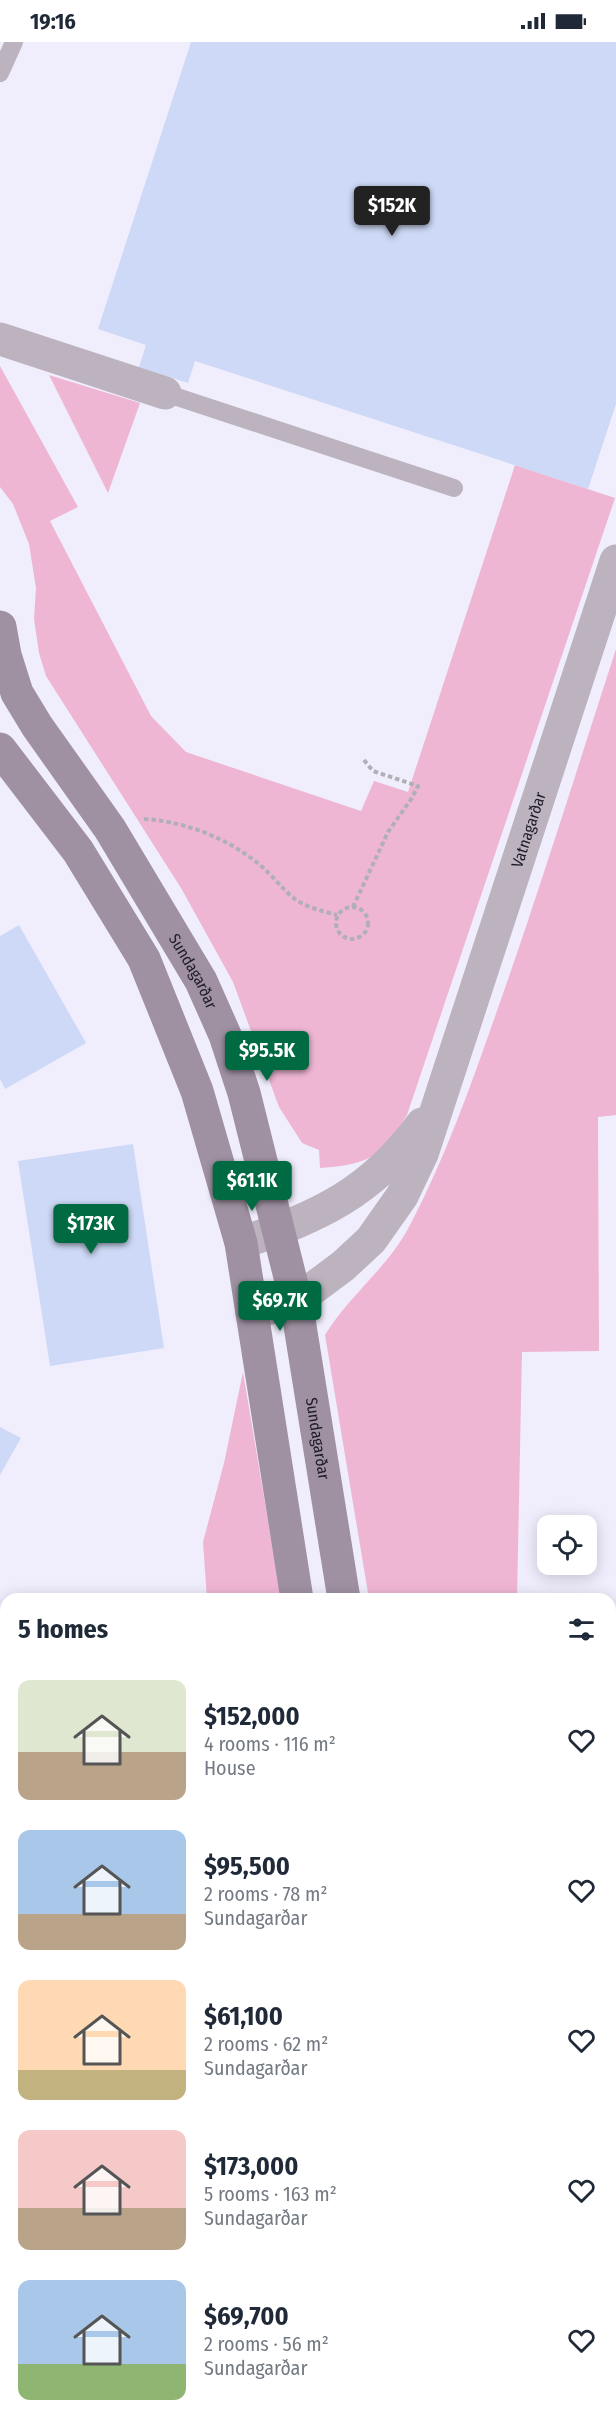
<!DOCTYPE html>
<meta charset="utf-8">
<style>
body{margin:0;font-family:"Fira Sans Condensed",sans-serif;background:#f2f2f3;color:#1f2937;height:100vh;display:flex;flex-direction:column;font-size:22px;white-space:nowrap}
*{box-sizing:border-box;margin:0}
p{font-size:20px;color:#747a83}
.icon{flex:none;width:33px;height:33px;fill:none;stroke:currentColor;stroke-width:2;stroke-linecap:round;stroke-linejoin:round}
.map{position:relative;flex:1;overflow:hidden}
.panel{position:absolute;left:0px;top:1551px;width:616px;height:836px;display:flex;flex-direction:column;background:#fff;border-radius:18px 18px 0 0;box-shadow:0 3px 15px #0003}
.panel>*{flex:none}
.tools{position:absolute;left:537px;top:1473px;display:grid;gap:12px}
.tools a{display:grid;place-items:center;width:60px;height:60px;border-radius:12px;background:#fff;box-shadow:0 3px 15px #0003;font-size:30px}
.price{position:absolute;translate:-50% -51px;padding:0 14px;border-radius:6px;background:#006b42;color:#fff;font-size:20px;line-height:39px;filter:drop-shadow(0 2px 3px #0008)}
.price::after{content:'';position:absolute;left:50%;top:36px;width:18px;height:14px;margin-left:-9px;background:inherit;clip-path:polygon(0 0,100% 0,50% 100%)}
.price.active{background:#222;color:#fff}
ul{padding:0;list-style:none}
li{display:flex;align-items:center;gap:18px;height:150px;padding:0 18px}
li span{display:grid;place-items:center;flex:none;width:168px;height:120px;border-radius:12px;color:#555}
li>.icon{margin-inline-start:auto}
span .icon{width:72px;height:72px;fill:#fffc;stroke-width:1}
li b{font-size:26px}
h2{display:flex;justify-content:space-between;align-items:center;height:72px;padding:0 18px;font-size:26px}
.status{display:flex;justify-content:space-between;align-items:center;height:42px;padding:0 30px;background:#fff;direction:ltr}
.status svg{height:16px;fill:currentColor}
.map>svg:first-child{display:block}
.built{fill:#f0eefd;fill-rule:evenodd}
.green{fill:#efb6d3}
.building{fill:#cdd9f6}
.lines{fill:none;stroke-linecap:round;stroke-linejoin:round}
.path{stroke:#b0afb6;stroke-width:4;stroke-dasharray:4.5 3;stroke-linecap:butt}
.service{stroke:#bcb3be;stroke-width:18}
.minor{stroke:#bcb3be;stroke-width:33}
.secondary{stroke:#9f91a2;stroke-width:33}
.labels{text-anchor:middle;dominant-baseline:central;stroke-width:6;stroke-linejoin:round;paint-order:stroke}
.street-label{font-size:16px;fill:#1d1b26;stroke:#fff}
</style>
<div class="status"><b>19:16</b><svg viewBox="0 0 49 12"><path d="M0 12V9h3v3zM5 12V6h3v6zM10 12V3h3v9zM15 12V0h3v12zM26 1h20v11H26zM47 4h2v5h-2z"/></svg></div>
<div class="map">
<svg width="616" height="2386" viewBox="0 0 616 2386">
<rect width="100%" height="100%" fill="#f7f6fc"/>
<path class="built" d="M 0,0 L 616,0 L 616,2386 L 0,2386 ZM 548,1484 L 586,1484 L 586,1522 L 548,1522 ZM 6,1557 L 610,1557 L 610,2380 L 6,2380 Z"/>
<g class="green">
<path d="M 0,324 L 78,465 L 50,479 L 151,674 L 186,710 L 361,769 L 374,739 L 408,750 L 515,423 L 615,456 L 407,1073 C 382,1115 368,1123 320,1126 L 319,1108 L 302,1101 L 279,1065 L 233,940 L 181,846 L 46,634 L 39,611 L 34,577 L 36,546 L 29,502 L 13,462 L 0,445 Z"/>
<polygon points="49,333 140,361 108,451"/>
<path d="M 616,607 L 616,1073 L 598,1075 L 599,1309 L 522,1310 L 517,1557 L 369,1557 L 325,1293 C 350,1252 390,1224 411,1181 C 447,1112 472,1040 498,966 C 540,847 577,727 616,607 Z"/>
<polygon points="243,1330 281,1557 207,1557 203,1500 224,1421"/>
</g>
<g class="building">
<polygon points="191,0 616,0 616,362 588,447 195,319 188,341 163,333 139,325 146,303 98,287"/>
<polygon points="19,883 86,1001 5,1047 0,1037 0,894"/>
<polygon points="133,1102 164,1306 50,1324 18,1119"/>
<polygon points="0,1385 21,1396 0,1433"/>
<polygon points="616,1940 616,2014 610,2012 610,1941"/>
<polygon points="6,2115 6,2329 1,2368 0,2116"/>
<rect x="109" y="2380" width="209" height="6"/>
</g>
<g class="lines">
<g class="path">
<path d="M 144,777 C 182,779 221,794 251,816 C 267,827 277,841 291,854 C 304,865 322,869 337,873"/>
<polyline points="353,865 388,790 412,756 418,744 373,729 364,718"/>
<circle cx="352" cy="881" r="16"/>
</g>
<g class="service">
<polyline points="0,31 14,0"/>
<polyline points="165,351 454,446"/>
<polyline points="610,1819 616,1819"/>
<polyline points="610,1901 616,1901"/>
<polyline points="610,2067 616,2072"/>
<polyline points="426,2380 426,2386"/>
</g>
<g class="minor">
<polyline points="0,297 165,351"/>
<path d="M 241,1201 C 320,1174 371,1151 422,1082"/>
<path id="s1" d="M 252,1271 L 296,1259 L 343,1224 L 371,1198 L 402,1154 L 422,1112 L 616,519"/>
<polyline points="522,2385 526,2380"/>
</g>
<g class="secondary">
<path id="s2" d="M 0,585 L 5,613 L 17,651 L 37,684 L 110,787 L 201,939 L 225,993 L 244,1051 L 296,1259 L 344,1557"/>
<polyline points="0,707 78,809 144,917 197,1049 241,1201 297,1557"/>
<polyline points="610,2195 616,2199"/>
<polyline points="610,2278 616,2280"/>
</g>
</g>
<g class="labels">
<g class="street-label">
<text stroke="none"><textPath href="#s1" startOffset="584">Vatnagarðar</textPath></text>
<text stroke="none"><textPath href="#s2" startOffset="398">Sundagarðar</textPath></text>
<text stroke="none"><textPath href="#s2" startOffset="884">Sundagarðar</textPath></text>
</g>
</g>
</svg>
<div class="tools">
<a><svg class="icon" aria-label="locate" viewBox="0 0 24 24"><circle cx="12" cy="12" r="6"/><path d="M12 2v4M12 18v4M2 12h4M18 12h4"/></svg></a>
</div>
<b class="price active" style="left:392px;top:195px">$152K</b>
<b class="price" style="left:267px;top:1040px">$95.5K</b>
<b class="price" style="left:252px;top:1170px">$61.1K</b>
<b class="price" style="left:91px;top:1213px">$173K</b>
<b class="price" style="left:280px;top:1290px">$69.7K</b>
<section class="panel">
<h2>5 homes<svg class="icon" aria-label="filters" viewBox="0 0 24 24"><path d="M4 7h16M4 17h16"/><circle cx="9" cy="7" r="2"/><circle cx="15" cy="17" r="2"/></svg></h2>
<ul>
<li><span style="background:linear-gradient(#dfe7d0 60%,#b9a48a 0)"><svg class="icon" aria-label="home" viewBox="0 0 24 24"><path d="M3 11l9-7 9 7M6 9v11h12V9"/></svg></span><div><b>$152,000</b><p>4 rooms · 116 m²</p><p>House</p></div><svg class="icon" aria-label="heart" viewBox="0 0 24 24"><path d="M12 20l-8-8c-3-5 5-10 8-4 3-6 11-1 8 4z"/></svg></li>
<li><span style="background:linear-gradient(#a9c7e8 70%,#b9a48a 0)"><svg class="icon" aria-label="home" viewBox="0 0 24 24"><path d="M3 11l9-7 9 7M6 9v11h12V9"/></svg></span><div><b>$95,500</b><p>2 rooms · 78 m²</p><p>Sundagarðar</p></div><svg class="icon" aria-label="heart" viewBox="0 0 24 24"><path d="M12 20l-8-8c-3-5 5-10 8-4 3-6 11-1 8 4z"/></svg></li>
<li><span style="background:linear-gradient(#ffd9b3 75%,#c2b280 0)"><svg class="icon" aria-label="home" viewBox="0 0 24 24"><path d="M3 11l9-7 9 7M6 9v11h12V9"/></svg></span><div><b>$61,100</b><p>2 rooms · 62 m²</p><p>Sundagarðar</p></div><svg class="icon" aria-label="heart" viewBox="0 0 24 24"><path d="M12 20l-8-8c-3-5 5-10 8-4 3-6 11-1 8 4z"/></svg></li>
<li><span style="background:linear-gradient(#f6c9c9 65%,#b9a48a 0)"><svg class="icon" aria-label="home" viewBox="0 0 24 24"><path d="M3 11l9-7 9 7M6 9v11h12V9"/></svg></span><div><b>$173,000</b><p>5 rooms · 163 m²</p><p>Sundagarðar</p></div><svg class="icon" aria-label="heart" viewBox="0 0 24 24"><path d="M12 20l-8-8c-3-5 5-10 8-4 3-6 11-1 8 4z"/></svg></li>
<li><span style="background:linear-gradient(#a9c7e8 70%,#8fb573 0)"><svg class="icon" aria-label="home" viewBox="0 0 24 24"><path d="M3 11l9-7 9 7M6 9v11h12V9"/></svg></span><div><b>$69,700</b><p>2 rooms · 56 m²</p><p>Sundagarðar</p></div><svg class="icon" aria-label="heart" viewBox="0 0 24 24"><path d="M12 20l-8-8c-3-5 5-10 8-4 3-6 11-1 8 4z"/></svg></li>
</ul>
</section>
</div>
